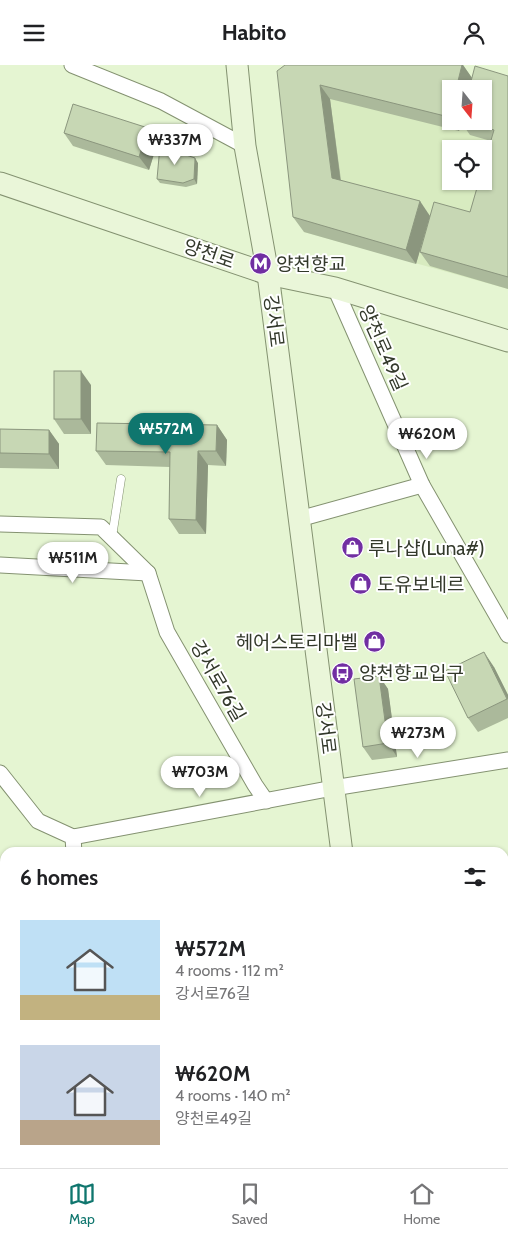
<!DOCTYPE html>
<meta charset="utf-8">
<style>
body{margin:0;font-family:Cabin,"Noto Sans KR",sans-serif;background:#f2f2f2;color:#202124;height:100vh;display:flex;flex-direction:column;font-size:19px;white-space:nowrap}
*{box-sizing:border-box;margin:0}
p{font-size:16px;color:#757577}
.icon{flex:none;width:28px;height:28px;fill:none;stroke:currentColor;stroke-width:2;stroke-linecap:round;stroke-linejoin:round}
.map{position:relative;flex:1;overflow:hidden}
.drawer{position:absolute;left:0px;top:782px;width:509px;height:321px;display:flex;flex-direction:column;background:#fff;border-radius:15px 15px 0 0;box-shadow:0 1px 4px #0004}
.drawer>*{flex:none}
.needle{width:32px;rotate:163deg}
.fabs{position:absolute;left:442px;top:15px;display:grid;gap:10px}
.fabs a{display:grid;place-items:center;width:50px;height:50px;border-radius:0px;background:#fff;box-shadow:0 1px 4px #0004;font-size:25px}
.price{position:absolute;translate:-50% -42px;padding:0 11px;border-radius:18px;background:#fff;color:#222;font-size:16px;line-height:32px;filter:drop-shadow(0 1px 2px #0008)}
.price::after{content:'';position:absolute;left:50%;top:30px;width:15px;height:11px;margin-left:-8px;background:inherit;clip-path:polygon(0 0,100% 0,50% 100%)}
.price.active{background:#0f766e;color:#fff}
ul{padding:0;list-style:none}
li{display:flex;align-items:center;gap:15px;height:125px;padding:0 20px}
li span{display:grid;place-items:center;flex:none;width:140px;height:100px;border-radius:0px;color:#555}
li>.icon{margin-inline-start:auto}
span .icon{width:60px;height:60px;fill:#fffc;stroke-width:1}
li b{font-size:21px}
h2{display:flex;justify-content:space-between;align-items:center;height:60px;padding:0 20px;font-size:21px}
header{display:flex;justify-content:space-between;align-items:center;height:65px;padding:0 20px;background:#fff;font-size:22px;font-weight:700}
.dock{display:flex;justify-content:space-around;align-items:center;height:70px;border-top:1px solid #e0e0e0;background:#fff;font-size:14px;color:#757577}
.dock a{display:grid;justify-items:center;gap:2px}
.dock .active{color:#0f766e}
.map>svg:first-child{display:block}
.built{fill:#d8ebc0;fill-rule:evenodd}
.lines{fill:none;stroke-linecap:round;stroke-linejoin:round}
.service-casing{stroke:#849271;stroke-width:9}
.minor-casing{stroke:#849271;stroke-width:17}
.tertiary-casing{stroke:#849271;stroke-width:21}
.secondary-casing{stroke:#849271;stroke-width:23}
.service{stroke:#fff;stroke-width:8}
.minor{stroke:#fff;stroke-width:15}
.tertiary{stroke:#fff;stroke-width:19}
.secondary{stroke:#eaf6d9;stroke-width:21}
.wall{fill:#abb99b;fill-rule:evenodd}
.shaded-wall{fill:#8b967e}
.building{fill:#c7d7b4;stroke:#8b967e}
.labels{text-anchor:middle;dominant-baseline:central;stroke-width:4;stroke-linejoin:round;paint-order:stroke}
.street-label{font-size:19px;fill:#33392b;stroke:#fff}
.poi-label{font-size:19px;fill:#33392b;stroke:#fff;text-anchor:start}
</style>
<header><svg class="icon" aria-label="menu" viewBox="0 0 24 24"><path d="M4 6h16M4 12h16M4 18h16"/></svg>Habito<svg class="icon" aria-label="person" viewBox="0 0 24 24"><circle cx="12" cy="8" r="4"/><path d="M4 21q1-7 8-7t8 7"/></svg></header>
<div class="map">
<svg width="508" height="1103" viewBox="0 0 508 1103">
<rect width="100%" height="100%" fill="#e5f5d2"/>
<path class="built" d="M 414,0 L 508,25 L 508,224 L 304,167 L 287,20 ZM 451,24 L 484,24 L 484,56 L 451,56 ZM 451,84 L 484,84 L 484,116 L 451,116 Z"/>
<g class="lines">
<defs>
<g id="service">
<polyline points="112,472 121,414"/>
<polyline points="169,1099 195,1103"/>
<polyline points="250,1099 250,1103"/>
</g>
<g id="minor">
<polyline points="72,0 161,36 245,81"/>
<polyline points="335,223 422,420 508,570"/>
<polyline points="299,454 422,420"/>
<polyline points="0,459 101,462 148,508 167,567 255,720 266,736"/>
<polyline points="0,500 148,508"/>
<polyline points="0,708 38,756 73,772 74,788"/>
<polyline points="73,772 333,723 508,695"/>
<polyline points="0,815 5,815"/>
<polyline points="504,939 508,937"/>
</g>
<polyline id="tertiary" points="0,898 5,898"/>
<g id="secondary">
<polyline points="237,0 245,81 268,209 342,788"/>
<polyline points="0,118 268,209 335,223 508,276"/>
<polyline points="385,1099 385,1103"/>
</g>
</defs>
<use href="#service" class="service-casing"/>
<use href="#minor" class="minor-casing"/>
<use href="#tertiary" class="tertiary-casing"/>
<use href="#secondary" class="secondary-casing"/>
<use href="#service" class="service"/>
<use href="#minor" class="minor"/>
<use href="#tertiary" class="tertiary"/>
<use href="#secondary" class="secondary"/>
</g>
<g class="wall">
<path d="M 285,0 L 463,0 L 472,13 L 508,11 L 508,224 L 430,201 L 420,187 L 470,147 L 491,76 L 470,70 L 461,57 L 459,66 L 330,34 L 341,115 L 430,151 L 416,199 L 304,167 L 293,152 ZM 451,24 L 484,56 L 451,56 Z"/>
<polygon points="148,63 158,76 149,105 73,81 64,68"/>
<polygon points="198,98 197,119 186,122 160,118 157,114"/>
<polygon points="91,320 91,369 64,369 54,354"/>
<polygon points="217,360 227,375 226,401 208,400 206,469 179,469 169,454 170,402 106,400 96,386"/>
<polygon points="0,364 49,365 59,379 59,404 0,403"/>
<polygon points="494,602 508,630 508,653 478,667 468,653"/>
<polygon points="379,611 388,624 397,692 372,695 363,682"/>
<polygon points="31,1099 50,1099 48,1103 43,1103"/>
</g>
<g class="shaded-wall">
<polygon points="462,0 463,0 472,13 469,24 456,24"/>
<polygon points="320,20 330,34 342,127 332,113"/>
<polygon points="451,41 451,56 449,52"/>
<polygon points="452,56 460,56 461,57 459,66"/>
<polygon points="148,63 158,76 149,105 139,92"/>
<polygon points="195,93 198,98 197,119 194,114"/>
<polygon points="420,136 430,151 416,199 406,185"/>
<polygon points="81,306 91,320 91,369 81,354"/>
<polygon points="217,360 227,375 226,401 216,386"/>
<polygon points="49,365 59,379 59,404 49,389"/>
<polygon points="198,386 208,400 206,469 196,455"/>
<polygon points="484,587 494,602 508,630 508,635"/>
<polygon points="379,611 388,624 397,692 388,678"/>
<polygon points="43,1099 50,1099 48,1103 46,1103"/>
<polygon points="318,1099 326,1099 327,1103 319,1103"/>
</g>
<g class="building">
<polygon points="285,0 462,0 456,24 451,24 451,41 449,52 320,20 332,113 420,136 406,185 293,152 277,6"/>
<polygon points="475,1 508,11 508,212 420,187 434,137 470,147 479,116 484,116 484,99 494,65 463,56 484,56 484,24 469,24"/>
<polygon points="73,39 148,63 139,92 64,68"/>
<polygon points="160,81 195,93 194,114 183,118 157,114"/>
<rect x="54" y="306" width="27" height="48"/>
<polygon points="97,358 217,360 216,386 198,386 196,455 169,454 170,387 96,386"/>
<polygon points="0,364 49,365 49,389 0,388"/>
<polygon points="484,587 507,634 468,653 445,606"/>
<polygon points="379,611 388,678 363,682 354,614"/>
<polygon points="289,1099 318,1099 319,1103 290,1103"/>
</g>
<defs>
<symbol id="metro-disc" viewBox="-11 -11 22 22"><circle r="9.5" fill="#712ea2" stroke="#fff"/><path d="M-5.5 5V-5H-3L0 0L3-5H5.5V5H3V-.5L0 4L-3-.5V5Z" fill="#fff"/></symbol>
<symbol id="shop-disc" viewBox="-11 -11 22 22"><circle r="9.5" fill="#712ea2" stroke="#fff"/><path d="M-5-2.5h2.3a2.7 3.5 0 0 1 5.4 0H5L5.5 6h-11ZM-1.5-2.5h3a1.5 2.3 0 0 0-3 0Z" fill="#fff"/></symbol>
<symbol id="bus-disc" viewBox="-11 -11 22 22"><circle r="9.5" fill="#712ea2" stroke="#fff"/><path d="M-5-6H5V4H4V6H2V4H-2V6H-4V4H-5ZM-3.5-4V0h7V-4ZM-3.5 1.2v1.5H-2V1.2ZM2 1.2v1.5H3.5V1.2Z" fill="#fff"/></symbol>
</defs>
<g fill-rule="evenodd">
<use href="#metro-disc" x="248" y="186" width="25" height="25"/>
<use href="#shop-disc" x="340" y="470" width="25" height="25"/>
<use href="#shop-disc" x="348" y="506" width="25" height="25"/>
<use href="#shop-disc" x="362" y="564" width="25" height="25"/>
<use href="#bus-disc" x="330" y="596" width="25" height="25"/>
</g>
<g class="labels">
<g class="street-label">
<text transform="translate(209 189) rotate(19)">양천로</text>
<text transform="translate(274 256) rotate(83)">강서로</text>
<text transform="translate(383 283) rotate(66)">양천로49길</text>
<text transform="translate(218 616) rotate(60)">강서로76길</text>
<text transform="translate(326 663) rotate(83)">강서로</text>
</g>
<g class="poi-label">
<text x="276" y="199">양천향교</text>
<text x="368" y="483">루나샵(Luna#)</text>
<text x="377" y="519">도유보네르</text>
<text x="358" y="577" text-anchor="end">헤어스토리마벨</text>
<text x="359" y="608">양천향교입구</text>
</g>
</g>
</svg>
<div class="fabs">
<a><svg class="needle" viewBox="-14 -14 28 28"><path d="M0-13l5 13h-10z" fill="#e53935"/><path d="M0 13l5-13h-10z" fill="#757577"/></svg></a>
<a><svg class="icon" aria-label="locate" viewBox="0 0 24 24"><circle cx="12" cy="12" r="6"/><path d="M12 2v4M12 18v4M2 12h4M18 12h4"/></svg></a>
</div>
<b class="price" style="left:175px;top:101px">₩337M</b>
<b class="price active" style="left:166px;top:390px">₩572M</b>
<b class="price" style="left:427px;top:395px">₩620M</b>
<b class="price" style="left:73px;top:519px">₩511M</b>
<b class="price" style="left:418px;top:694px">₩273M</b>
<b class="price" style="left:200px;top:733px">₩703M</b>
<section class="drawer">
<h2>6 homes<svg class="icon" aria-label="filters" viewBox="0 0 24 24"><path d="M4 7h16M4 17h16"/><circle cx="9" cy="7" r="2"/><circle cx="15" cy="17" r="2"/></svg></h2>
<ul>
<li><span style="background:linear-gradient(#bfe0f5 75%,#c2b280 0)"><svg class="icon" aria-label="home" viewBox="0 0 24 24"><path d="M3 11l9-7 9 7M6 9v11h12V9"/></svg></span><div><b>₩572M</b><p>4 rooms · 112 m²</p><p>강서로76길</p></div></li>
<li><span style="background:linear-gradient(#c9d6e8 75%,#b9a48a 0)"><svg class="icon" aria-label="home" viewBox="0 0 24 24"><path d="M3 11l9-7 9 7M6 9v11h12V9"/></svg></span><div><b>₩620M</b><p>4 rooms · 140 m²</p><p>양천로49길</p></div></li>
</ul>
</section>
</div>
<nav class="dock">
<a class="active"><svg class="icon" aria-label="map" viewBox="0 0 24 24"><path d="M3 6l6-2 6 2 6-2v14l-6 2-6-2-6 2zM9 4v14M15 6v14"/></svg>Map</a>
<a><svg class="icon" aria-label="saved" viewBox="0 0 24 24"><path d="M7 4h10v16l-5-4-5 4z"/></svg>Saved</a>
<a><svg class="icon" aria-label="home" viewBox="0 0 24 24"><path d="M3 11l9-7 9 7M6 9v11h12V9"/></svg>Home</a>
</nav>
